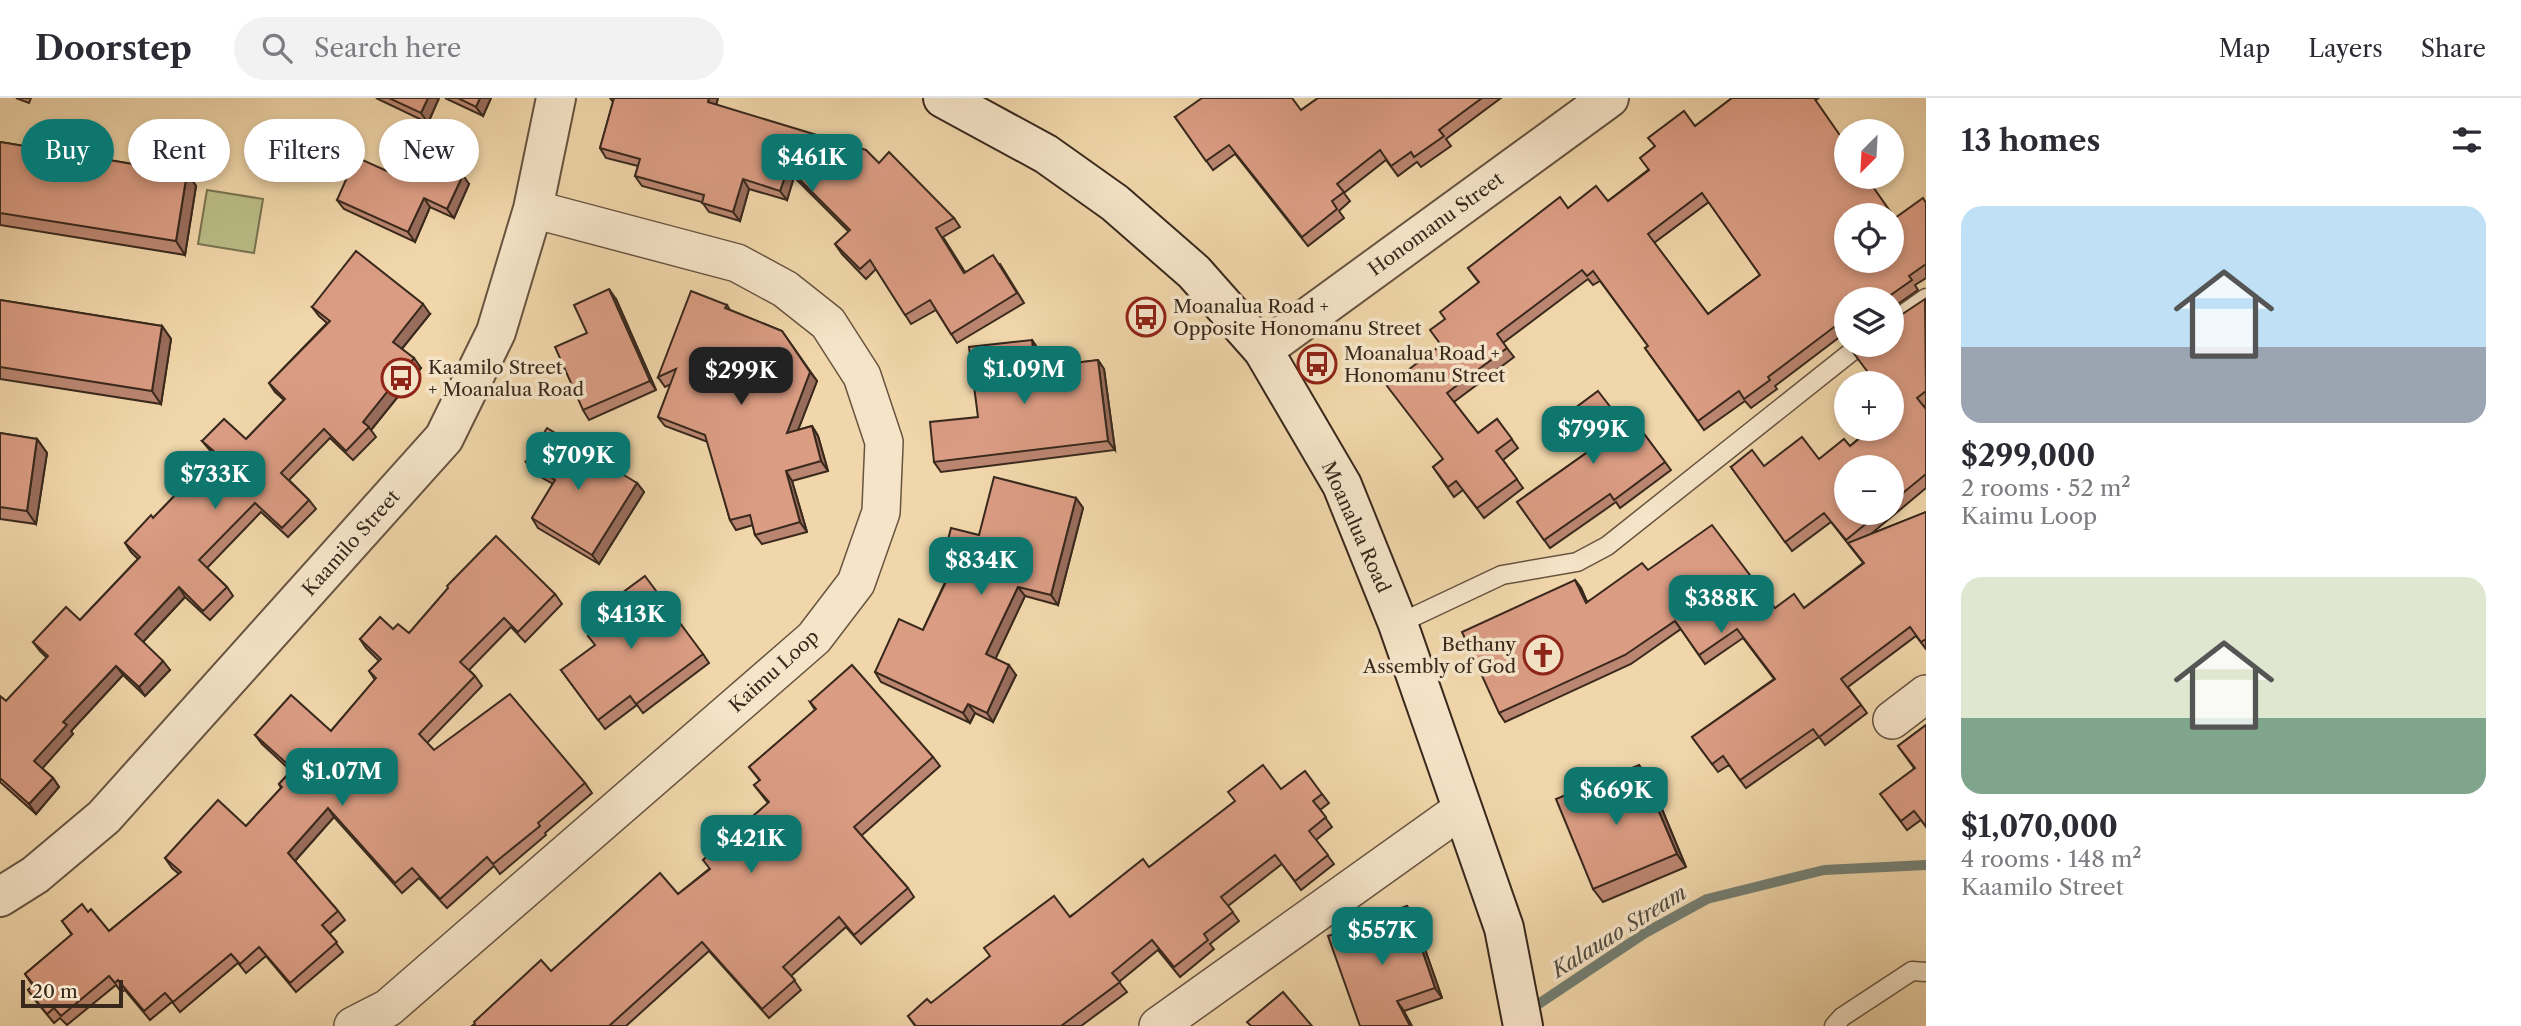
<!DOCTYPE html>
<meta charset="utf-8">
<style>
body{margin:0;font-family:"Libre Caslon Text",serif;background:#f2f2f3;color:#2b2b33;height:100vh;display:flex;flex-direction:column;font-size:26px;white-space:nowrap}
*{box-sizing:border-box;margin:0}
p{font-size:23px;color:#7c7c81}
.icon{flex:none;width:38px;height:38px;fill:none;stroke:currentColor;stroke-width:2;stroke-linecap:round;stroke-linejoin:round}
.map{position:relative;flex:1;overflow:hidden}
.drawer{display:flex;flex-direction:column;background:#fff;width:595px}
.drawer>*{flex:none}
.banner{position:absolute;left:21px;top:21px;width:665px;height:63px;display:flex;gap:14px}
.needle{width:46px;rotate:204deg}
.fabs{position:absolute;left:1834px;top:21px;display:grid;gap:14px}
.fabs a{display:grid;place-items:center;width:70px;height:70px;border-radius:50%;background:#fff;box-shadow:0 4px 10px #0003;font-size:35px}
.scale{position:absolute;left:21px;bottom:18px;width:102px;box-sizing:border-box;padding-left:7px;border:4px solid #39291d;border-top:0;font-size:19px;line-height:24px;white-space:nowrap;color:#39291d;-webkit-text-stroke:5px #f5e4c8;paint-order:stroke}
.price{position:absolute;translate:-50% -60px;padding:0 16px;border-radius:14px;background:#0f766e;color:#fff;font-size:23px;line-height:46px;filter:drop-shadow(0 2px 4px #0008)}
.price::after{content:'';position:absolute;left:50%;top:42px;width:21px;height:16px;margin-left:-10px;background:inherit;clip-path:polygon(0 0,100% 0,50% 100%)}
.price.selected{background:#222;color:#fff}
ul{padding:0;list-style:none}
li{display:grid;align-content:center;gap:14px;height:371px;padding:0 35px}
li span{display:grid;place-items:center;height:217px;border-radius:21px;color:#555}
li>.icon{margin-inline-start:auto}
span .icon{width:126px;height:126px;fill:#fffc;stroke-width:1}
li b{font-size:30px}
h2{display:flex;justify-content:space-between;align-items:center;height:84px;padding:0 35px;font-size:30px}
.chip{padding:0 24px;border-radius:32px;background:#fff;box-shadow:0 4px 10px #0003;font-size:24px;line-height:63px}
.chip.selected{background:#0f766e;color:#fff}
header{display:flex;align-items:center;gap:42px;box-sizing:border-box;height:98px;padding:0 35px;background:#fff;border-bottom:2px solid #e1e1e2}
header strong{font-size:33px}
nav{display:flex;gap:38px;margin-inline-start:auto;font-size:24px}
.search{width:490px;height:63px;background:#f2f2f3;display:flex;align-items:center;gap:18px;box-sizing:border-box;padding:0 24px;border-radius:38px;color:#7c7c81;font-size:26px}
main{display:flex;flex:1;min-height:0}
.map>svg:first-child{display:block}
.green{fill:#babe88;stroke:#7a7452;stroke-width:2}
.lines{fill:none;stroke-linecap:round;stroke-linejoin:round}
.stream{stroke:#747f74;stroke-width:10}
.service-casing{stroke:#675440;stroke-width:21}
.minor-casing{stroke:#675440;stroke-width:40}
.tertiary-casing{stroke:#675440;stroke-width:42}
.secondary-casing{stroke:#39291d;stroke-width:42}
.service{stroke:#f5e4c8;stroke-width:18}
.minor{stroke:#f5e4c8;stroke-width:37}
.tertiary{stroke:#f5e4c8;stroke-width:38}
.secondary{stroke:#f5e4c8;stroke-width:38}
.wall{fill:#bb8671;stroke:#39291d;stroke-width:2;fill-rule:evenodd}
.shaded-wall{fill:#996d5c;stroke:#39291d;stroke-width:2}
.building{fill:#da9c83;stroke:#39291d;stroke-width:2;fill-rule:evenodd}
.labels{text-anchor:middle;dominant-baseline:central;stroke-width:7;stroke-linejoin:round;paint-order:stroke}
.street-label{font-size:19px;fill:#39291d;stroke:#f5e4c8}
.poi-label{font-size:19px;fill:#39291d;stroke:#f5e4c8;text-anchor:start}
.water-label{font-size:21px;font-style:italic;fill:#524d41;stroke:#f5e4c8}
</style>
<header>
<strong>Doorstep</strong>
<div class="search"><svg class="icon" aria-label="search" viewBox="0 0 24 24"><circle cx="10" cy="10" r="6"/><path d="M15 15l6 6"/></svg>Search here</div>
<nav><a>Map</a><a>Layers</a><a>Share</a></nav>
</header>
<main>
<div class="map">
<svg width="1926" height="928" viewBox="0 0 1926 928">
<rect width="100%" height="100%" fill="#f0d6aa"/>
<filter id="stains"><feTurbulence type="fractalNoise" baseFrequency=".00286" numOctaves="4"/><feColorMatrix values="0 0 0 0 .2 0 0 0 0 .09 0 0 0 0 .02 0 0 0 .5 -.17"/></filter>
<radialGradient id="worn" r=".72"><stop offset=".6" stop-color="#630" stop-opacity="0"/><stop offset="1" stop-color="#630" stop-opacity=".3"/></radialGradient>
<polygon class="green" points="207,92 263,101 254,155 198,146"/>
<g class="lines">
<polyline class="stream" points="1528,913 1645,835 1707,801 1824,772 1926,767"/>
<defs>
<g id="service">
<polyline points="1892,224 1926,200"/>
<polyline points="1398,526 1502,477 1577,464 1607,448 1860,247"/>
<polyline points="1834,928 1842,919 1912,873 1926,874"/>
</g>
<g id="minor">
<polyline points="1892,622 1926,596"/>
<polyline points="353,928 388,910 814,540 856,485 881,414 884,344 862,278 828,225 785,191 737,165 533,111"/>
<polyline points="1158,928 1462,711"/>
</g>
<g id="tertiary">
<polyline points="1263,252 1609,0"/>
<polyline points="0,799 35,777 104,719 444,340 496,234 533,111 556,0"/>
</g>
<polyline id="secondary" points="943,0 1046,56 1115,105 1194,174 1263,252 1342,387 1398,526 1504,830 1523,928"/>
</defs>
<use href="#service" class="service-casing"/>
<use href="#minor" class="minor-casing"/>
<use href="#tertiary" class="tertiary-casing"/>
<use href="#secondary" class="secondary-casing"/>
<use href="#service" class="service"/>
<use href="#minor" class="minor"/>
<use href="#tertiary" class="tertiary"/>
<use href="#secondary" class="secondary"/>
</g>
<g class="wall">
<polygon points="16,0 31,0 29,5"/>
<polygon points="376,0 439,0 428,25"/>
<polygon points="445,0 491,0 483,18"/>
<polygon points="610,0 718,0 716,7 879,65 954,120 960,129 943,139 965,174 1000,166 1024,205 957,245 936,212 911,226 876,171 866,181 842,156 835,146 849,134 794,79 787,102 749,91 740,123 709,114 702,104 642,88 635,78 638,68 606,60 600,50 613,4"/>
<polygon points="1318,0 1501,0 1446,41 1451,48 1421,69 1417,64 1398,78 1386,62 1344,95 1350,103 1339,113 1344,120 1308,148 1235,56 1213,72 1175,19 1301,12"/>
<path d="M 1732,0 L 1819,0 L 1815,2 L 1846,79 L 1895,120 L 1926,105 L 1926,180 L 1915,187 L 1918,192 L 1892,210 L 1892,201 L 1846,201 L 1846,244 L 1845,244 L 1841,238 L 1775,288 L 1777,291 L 1751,310 L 1745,303 L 1704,332 L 1645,250 L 1648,248 L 1600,183 L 1593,187 L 1588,181 L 1503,245 L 1514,259 L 1454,304 L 1478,335 L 1497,321 L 1518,350 L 1503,362 L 1523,390 L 1484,420 L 1463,392 L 1454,399 L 1433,369 L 1443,361 L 1441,248 L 1445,221 L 1479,185 L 1468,170 L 1568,110 L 1608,103 L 1648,72 L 1695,28 ZM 1709,104 L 1760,177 L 1708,216 L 1654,145 Z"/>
<polygon points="0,44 187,75 196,88 185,157 0,127"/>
<polygon points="389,74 469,86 454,120 430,109 415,144 344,111 337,102"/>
<polygon points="616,201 656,292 589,322 583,312 587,235"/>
<polygon points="0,202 162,228 171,241 161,306 0,281"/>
<path d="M 1926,202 L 1926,307 L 1924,309 L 1926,311 L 1926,390 L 1871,436 L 1926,414 L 1926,551 L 1916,538 L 1848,589 L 1867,615 L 1825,647 L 1819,639 L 1746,690 L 1729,667 L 1718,674 L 1692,639 L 1774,581 L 1743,540 L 1705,566 L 1681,531 L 1631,566 L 1505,624 L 1499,615 L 1575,482 L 1581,490 L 1587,504 L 1648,472 L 1775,510 L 1804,510 L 1863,465 L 1831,424 L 1792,453 L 1731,369 L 1764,368 L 1819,361 L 1850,348 L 1894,311 ZM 1892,369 L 1892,415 L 1846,415 Z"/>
<polygon points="727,207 730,212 782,233 817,283 798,332 812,328 818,338 828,373 792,383 807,434 762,446 755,437 753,427 736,432 730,422 708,344 665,328 658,319 671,286 665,289 658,279"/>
<polygon points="312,209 430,216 402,251 421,270 371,332 376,339 353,362 330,340 289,382 309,402 316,411 288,439 261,414 207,470 227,489 233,498 210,522 185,499 143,544 170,572 145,598 123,577 71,633 73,636 42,670 53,680 59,689 36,716 0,684 0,598 6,603 47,560 40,553 33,544 80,522 138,461 131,454 125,445 153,420 214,357 202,343 246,341 284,302 275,294 269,285 327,225 319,218"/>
<polygon points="1032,242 1038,251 1040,269 1098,262 1104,271 1115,352 941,374 934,364 978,319"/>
<polygon points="1624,309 1671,372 1620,410 1616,404 1550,450 1517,404 1589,353 1615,315"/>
<polygon points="0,335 37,341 47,355 36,426 0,421"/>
<polygon points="526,364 637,385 644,394 599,466 538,430 532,420 553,386 532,374"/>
<polygon points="1076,400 1083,410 1058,507 1025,498 995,561 1016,577 993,624 975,615 970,625 881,584 875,574 923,532 948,478 941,469 979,437"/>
<polygon points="555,496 562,506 525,544 511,529 469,572 475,578 482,588 427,645 434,652 585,685 592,695 545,735 546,737 500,776 494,768 447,810 419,780 402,795 334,719 295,763 338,813 345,822 329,836 343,854 296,894 266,858 246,875 238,865 180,914 172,904 150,922 125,892 121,894 116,887 67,927 60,920 54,925 34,901 28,892 33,888 25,876 72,837 62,823 88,814 109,833 179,776 172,770 165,760 246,728 281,690 279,686 291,673 262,646 255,637 331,633 375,582 369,573 379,563 366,550 360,541 393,531 409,535"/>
<polygon points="703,556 709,565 643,615 637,607 605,631 561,572"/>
<polygon points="810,604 933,659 940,668 861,738 908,790 914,799 861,846 846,829 791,878 801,892 769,920 709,853 626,928 472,928 551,873 678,796 709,771 768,705 754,687 760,683 749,669 815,612"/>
<polygon points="1926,627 1926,729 1921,722 1907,732 1887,705 1914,670 1898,648"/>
<polygon points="1649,680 1686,769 1603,804 1593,791"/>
<polygon points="1281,691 1322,696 1329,705 1320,712 1332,729 1316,742 1334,766 1301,792 1282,766 1228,808 1239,823 1210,846 1214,851 1180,879 1158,852 1119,884 1127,894 1081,928 915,928 908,918 931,905 1149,769"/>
<polygon points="1407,808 1413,817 1442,900 1404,913 1341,834"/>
</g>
<g class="shaded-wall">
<polygon points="428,0 439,0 428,25 421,15"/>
<polygon points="480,0 491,0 483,18 476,9"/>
<polygon points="709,0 718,0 714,14 708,4"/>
<polygon points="788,70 794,79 787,102 780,93"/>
<polygon points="187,75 196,88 185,157 176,143"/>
<polygon points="463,77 469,86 454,120 447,111"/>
<polygon points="743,81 749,91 740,123 733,114"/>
<polygon points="424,100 430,109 415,144 408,134"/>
<polygon points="609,191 616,201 656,292 650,283"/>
<polygon points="423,206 430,216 400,253 393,244"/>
<polygon points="162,228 171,241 161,306 152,293"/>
<polygon points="1032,242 1038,251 1042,279 1035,270"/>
<polygon points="414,260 421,270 371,332 363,324"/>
<polygon points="1098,262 1104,271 1115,352 1108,343"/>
<polygon points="810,274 817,283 793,345 787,335"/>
<polygon points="812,328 818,338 828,373 821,363"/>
<polygon points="37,341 47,355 36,426 27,413"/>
<polygon points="786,373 792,383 807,434 800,424"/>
<polygon points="637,385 644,394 599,466 592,457"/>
<polygon points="1076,400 1083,410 1058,507 1051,497"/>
<polygon points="1575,482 1581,490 1591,513 1586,505"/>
<polygon points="179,489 185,499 142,545 135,536"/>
<polygon points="1018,489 1025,498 993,566 986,556"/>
<polygon points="163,563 170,572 145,598 139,589"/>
<polygon points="1009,567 1016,577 993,624 987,615"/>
<polygon points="116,568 123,577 71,633 73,636 40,673 34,663 63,624"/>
<polygon points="968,606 975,615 970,625 963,615"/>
<polygon points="1639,667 1649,680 1686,769 1677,756"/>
<polygon points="53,680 59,689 36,716 29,706"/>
<polygon points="328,710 334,719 294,764 288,755"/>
<polygon points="1407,808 1413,817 1442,900 1435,890"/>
<polygon points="1397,903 1404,913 1412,928 1410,928"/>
</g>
<g class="building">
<polygon points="389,0 428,0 421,15"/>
<polygon points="458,0 480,0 476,9"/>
<polygon points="614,0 709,0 708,4 866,52 879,65 889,54 954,120 936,130 964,175 993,157 1017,195 951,236 930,202 905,217 870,162 860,171 835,146 850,132 788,70 780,93 743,81 733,114 702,105 704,97 635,78 640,61 600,50"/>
<polygon points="1202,0 1292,0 1301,12 1318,0 1482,0 1439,32 1444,38 1414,59 1411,54 1391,68 1380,52 1337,86 1344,94 1332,103 1337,111 1302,139 1229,47 1206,63 1175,19"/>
<path d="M 1732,0 L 1814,0 L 1846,46 L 1846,79 L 1866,79 L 1895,120 L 1923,100 L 1926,105 L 1926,166 L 1909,178 L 1912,182 L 1885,201 L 1846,201 L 1846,230 L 1839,235 L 1834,229 L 1768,279 L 1770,282 L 1744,301 L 1739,293 L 1698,323 L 1645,250 L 1648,248 L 1593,173 L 1587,178 L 1582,172 L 1497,236 L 1507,250 L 1447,295 L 1478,335 L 1497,321 L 1512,341 L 1496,353 L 1517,381 L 1477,410 L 1456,383 L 1448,389 L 1433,369 L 1443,361 L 1387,288 L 1441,247 L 1430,232 L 1445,221 L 1440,214 L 1479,184 L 1468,170 L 1560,99 L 1568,110 L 1596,88 L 1608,103 L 1649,72 L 1640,60 L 1655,48 L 1648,40 L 1684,13 L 1695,28 ZM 1702,95 L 1760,177 L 1708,216 L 1648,136 ZM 1846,117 L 1892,117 L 1892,163 L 1846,163 Z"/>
<polygon points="0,44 187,75 176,143 0,115"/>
<polygon points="401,49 463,77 447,111 424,100 408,134 337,102 356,59 389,74"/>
<polygon points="356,153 423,206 393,244 414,260 363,324 369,329 346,353 324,331 281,375 309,402 282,430 255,405 199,462 227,489 203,513 179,489 135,536 163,563 139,589 116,568 63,624 67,627 34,663 53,680 29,706 0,680 0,598 6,603 48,558 33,544 66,509 80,522 140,459 125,445 151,417 153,420 216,355 202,343 224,321 246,341 285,301 269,285 330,223 312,209"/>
<polygon points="609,191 650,283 583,312 555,249 587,235 574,207"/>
<polygon points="691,193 727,207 725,210 782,233 810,274 787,335 812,328 821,363 786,373 800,424 755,437 750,417 730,422 705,337 658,319 676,271 658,279"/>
<polygon points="1925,201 1926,293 1917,300 1926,311 1926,376 1892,404 1892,369 1846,369 1846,415 1879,415 1846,442 1824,415 1785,444 1731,369 1752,352 1764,368 1802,339 1819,361 1844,341 1850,348 1871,331 1892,331 1892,313 1895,311 1892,307 1892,285 1876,285 1852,253 1859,247 1892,247 1892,223"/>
<polygon points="0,202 162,228 152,293 0,269"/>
<polygon points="1032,242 1035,270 1098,262 1108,343 934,364 930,324 978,319 969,249"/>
<polygon points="1598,293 1615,315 1624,309 1665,364 1614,402 1610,396 1544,442 1517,404 1589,353 1563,319"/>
<polygon points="547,330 637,385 592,457 532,420 555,382 526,364"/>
<polygon points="0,335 37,341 27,413 0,409"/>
<polygon points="994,379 1076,400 1051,497 1018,489 986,556 1009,567 987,615 968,606 963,615 875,574 899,521 923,532 952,471 941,469 951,430 979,437"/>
<polygon points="1926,414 1926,541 1921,544 1910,529 1841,581 1861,607 1819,639 1813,631 1740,682 1723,658 1712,666 1692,639 1775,581 1737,531 1699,557 1675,523 1625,557 1499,615 1462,534 1575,482 1586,505 1642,465 1648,472 1712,427 1775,510 1794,496 1804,510 1864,465 1848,445"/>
<polygon points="496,438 555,496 518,534 504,520 460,564 475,578 419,636 434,652 510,596 585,685 538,725 540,728 493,766 487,759 440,801 412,770 395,785 328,710 288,755 338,813 322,827 337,844 290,885 259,849 240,866 231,856 173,904 165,895 144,913 118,882 115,885 109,878 61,918 54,910 47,916 28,892 34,887 25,876 72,836 62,823 82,806 88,814 91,811 109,833 181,774 165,760 218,702 246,728 282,689 279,686 293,671 255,637 291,597 331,633 376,580 369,573 381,561 360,541 380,519 393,531 398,526 409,535 448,490 447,488"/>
<polygon points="645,478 703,556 636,606 630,598 598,622 561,572 595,547 588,538 608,524 599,512"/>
<polygon points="852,567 933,659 854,729 908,790 854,837 839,819 783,869 795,882 762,911 702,844 609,928 472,928 475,926 474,924 541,862 551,873 660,775 678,796 710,771 703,762 769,704 754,687 760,682 749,669 816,611 810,604"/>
<polygon points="1926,627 1926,726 1925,727 1914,713 1901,723 1880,696 1915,670 1898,648"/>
<polygon points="1263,667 1281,691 1305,673 1322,696 1313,703 1326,719 1309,733 1328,757 1295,783 1275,757 1221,799 1233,814 1204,836 1208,842 1174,869 1152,842 1112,875 1120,884 1061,928 916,928 908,918 927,901 931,905 990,858 984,850 1054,798 1070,819 1143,761 1149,769 1235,703 1228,694"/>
<polygon points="1639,667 1677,756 1593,791 1556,701"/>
<polygon points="1407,808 1435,890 1397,903 1410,928 1360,928 1328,838 1341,834 1340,831"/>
<polygon points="1283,894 1312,928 1251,928 1247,924"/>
</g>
<defs>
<symbol id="bus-ring" viewBox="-11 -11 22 22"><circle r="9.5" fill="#f5e4c8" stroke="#8f2418" stroke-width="1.5"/><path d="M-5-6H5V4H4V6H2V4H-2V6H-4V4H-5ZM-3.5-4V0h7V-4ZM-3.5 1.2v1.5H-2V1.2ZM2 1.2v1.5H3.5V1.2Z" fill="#8f2418"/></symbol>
<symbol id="church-ring" viewBox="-11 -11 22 22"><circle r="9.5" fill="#f5e4c8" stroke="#8f2418" stroke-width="1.5"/><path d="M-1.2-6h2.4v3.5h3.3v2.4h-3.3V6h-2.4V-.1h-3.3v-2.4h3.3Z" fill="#8f2418"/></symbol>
</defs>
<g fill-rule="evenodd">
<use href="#bus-ring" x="1124" y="197" width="44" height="44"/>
<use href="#bus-ring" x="1295" y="244" width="44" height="44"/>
<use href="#bus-ring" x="379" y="258" width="44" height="44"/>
<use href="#church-ring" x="1521" y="535" width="44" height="44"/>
</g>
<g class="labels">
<g class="street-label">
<text transform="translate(1436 126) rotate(-36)">Honomanu Street</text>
<text transform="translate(1356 429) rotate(66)">Moanalua Road</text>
<text transform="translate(351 445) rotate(-48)">Kaamilo Street</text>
<text transform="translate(774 573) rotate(-42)">Kaimu Loop</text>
</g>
<g class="poi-label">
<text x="1173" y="208">Moanalua Road +<tspan x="1173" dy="22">Opposite Honomanu Street</tspan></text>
<text x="1344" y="255">Moanalua Road +<tspan x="1344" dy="22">Honomanu Street</tspan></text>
<text x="428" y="269">Kaamilo Street<tspan x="428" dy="22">+ Moanalua Road</tspan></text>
<text x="1516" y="546" text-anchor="end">Bethany<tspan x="1516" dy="22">Assembly of God</tspan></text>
</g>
<g class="water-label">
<text transform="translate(1619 833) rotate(-32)">Kalauao Stream</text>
</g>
</g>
<rect width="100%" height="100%" filter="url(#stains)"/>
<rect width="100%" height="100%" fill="url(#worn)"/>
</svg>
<div class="fabs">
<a><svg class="needle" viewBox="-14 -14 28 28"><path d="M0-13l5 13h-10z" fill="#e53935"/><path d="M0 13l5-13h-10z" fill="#7c7c81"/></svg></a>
<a><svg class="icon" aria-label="locate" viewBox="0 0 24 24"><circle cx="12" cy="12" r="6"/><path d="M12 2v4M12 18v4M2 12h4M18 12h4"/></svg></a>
<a><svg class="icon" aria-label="layers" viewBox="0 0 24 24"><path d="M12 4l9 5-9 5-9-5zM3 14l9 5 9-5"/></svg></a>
<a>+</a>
<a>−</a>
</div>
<div class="scale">20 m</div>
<b class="price" style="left:812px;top:96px">$461K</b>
<b class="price" style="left:1024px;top:308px">$1.09M</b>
<b class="price selected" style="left:741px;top:309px">$299K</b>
<b class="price" style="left:1593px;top:368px">$799K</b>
<b class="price" style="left:578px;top:394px">$709K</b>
<b class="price" style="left:215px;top:413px">$733K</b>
<b class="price" style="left:981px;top:499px">$834K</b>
<b class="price" style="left:1721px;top:537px">$388K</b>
<b class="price" style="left:631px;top:553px">$413K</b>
<b class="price" style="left:342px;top:710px">$1.07M</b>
<b class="price" style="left:1616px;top:729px">$669K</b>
<b class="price" style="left:751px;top:777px">$421K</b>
<b class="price" style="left:1382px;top:869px">$557K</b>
<div class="banner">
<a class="chip selected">Buy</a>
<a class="chip">Rent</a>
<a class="chip">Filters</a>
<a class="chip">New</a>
</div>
</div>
<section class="drawer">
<h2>13 homes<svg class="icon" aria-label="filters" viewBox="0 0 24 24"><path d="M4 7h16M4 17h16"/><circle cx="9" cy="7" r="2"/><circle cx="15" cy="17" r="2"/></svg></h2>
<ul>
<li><span style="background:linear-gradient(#bfe0f5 65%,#9aa5b1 0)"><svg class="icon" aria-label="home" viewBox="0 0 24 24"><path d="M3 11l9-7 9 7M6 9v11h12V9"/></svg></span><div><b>$299,000</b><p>2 rooms · 52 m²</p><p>Kaimu Loop</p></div></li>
<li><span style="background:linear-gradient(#dfe7d0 65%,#7fa58c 0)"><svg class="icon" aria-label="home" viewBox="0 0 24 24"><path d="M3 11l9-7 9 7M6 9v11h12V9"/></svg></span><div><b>$1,070,000</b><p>4 rooms · 148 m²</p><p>Kaamilo Street</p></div></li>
</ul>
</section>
</main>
